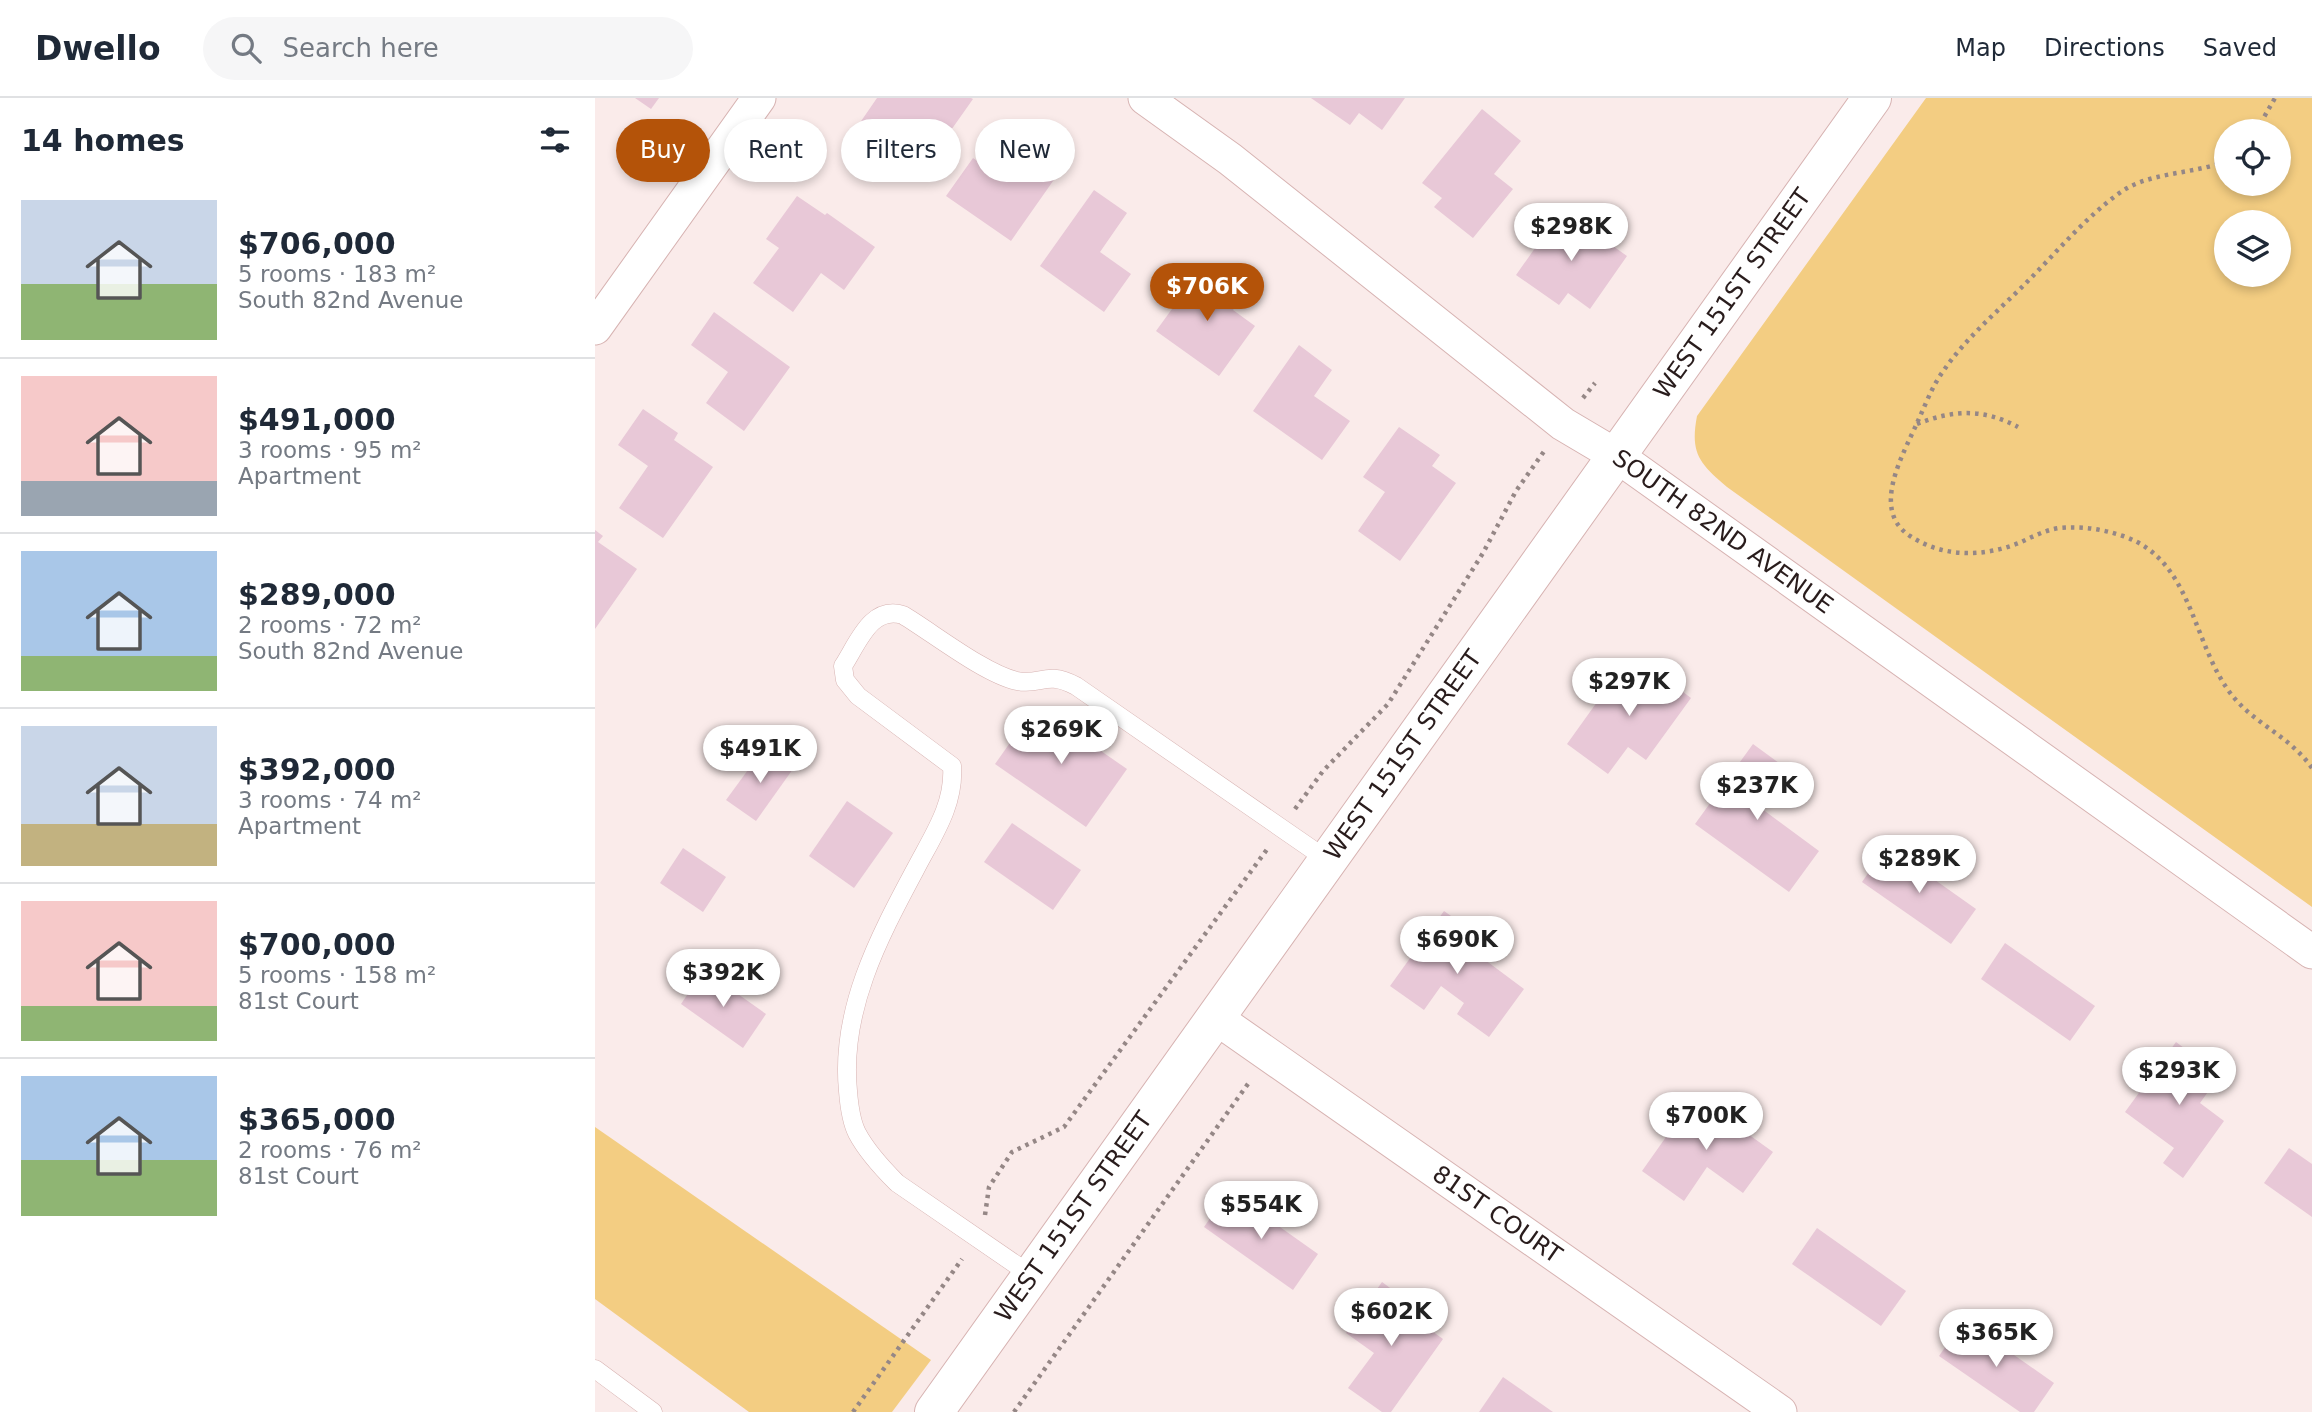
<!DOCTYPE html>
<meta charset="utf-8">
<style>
body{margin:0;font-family:"DejaVu Sans",sans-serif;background:#f6f6f7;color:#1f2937;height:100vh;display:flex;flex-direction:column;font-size:26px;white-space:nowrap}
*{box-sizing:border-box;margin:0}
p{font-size:23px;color:#747a83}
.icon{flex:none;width:38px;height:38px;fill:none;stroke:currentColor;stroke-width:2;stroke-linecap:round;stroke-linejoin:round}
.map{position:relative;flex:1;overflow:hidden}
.drawer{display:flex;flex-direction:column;background:#fff;width:595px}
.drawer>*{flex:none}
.banner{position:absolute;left:21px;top:21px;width:665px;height:63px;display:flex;gap:14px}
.buttons{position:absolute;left:1619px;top:21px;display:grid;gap:14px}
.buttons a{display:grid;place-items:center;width:77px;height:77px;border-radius:50%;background:#fff;box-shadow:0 4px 10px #0003;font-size:35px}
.price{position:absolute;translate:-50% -60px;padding:0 16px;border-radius:24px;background:#fff;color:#222;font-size:23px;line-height:46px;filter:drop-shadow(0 2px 4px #0008)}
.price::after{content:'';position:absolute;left:50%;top:42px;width:21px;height:16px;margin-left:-10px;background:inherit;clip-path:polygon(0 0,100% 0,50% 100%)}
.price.on{background:#b45309;color:#fff}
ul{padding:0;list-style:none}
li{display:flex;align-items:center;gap:21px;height:175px;padding:0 21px}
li+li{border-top:2px solid #e0e1e3}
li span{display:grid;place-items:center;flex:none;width:196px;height:140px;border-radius:0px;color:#555}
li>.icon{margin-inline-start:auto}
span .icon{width:84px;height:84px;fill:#fffc;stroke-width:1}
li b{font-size:30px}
h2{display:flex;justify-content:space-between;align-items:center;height:84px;padding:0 21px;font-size:30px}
.tag{padding:0 24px;border-radius:32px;background:#fff;box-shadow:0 4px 10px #0003;font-size:24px;line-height:63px}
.tag.on{background:#b45309;color:#fff}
header{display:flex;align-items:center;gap:42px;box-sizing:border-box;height:98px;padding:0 35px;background:#fff;border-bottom:2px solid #e0e1e3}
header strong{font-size:33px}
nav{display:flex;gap:38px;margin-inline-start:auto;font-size:24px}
.search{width:490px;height:63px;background:#f6f6f7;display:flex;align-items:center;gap:18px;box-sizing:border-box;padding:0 24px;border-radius:38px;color:#747a83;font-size:26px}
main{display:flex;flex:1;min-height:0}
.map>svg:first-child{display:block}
.green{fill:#f3cd82;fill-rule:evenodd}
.building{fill:#e8c8d7}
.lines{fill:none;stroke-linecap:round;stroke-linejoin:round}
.lane-casing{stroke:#d7b3b2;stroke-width:19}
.street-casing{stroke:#d7b3b2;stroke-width:35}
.secondary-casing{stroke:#d7b3b2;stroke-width:40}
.path{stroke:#958786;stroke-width:4.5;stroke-dasharray:3.5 5;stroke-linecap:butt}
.lane{stroke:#fff;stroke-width:18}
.street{stroke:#fff;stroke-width:33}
.secondary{stroke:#fff;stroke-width:38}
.labels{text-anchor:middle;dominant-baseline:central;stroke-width:5;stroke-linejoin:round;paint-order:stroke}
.street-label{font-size:24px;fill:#291c1c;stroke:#fff}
</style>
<header>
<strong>Dwello</strong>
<div class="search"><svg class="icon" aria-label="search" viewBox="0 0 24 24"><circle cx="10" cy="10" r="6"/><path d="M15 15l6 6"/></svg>Search here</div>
<nav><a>Map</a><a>Directions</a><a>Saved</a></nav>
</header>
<main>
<section class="drawer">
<h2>14 homes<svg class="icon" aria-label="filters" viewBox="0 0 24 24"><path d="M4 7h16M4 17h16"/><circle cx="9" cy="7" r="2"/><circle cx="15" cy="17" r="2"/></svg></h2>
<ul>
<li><span style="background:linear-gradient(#c9d6e8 60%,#8fb573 0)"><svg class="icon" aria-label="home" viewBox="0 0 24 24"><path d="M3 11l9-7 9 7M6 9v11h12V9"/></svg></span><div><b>$706,000</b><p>5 rooms · 183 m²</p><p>South 82nd Avenue</p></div></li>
<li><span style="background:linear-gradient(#f6c9c9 75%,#9aa5b1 0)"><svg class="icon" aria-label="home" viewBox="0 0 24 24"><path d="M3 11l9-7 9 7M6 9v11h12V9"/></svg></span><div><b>$491,000</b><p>3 rooms · 95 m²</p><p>Apartment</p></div></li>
<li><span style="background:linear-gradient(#a9c7e8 75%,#8fb573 0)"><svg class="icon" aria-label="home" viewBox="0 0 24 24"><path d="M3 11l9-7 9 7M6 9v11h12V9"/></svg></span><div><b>$289,000</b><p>2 rooms · 72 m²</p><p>South 82nd Avenue</p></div></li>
<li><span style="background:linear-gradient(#c9d6e8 70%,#c2b280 0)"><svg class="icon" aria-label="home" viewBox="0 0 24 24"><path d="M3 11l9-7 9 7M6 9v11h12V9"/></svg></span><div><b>$392,000</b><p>3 rooms · 74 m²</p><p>Apartment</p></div></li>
<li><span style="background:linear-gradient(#f6c9c9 75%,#8fb573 0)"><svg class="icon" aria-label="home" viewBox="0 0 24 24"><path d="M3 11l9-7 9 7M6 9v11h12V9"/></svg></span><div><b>$700,000</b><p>5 rooms · 158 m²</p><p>81st Court</p></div></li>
<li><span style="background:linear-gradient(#a9c7e8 60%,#8fb573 0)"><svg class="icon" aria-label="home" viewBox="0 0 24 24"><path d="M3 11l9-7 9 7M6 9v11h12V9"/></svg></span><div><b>$365,000</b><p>2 rooms · 76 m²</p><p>81st Court</p></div></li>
</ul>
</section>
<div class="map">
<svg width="1717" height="1314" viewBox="0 0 1717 1314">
<rect width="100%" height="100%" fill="#faebea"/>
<g class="green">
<path d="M 1331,0 L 1717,0 L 1717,809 L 1132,389 C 1104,365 1095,355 1102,318 ZM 1684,33 L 1684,86 L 1631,86 L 1631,33 ZM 1684,124 L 1684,177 L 1631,177 L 1631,124 Z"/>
<polygon points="0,1029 336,1262 297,1314 154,1314 0,1201"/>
</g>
<g class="building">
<polygon points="40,0 64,0 56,11"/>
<polygon points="282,0 376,0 378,1 342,52 321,37 293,75 251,45"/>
<polygon points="716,0 810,0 787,32 764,15 755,27"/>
<polygon points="887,11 926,43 899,76 918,91 878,140 839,109 847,100 827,85"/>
<polygon points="437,43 470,66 416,143 351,98 378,60 409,82"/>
<polygon points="499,92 532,115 505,154 536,176 509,214 445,168"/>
<polygon points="202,98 230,117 232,115 280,149 249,192 226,175 198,214 158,185 184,150 171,141"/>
<polygon points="967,112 1032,158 995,211 973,195 964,207 921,177"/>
<polygon points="606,171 646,200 638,212 660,228 624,278 561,233"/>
<polygon points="119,214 195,269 149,333 111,305 133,274 96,247"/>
<polygon points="704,247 737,272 719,298 755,323 727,362 658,313"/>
<polygon points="48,311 83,335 79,342 118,369 68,440 24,410 53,368 23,347"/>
<polygon points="804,329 845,357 837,368 861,385 805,463 763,433 790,394 768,379"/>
<polygon points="0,432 8,438 3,444 42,471 0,531"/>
<polygon points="1030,565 1053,582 1060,573 1096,600 1051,662 1033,649 1013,676 972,646"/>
<polygon points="441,608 532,671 491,729 400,666"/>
<polygon points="1158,646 1191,670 1163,708 1224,753 1194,794 1100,726"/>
<polygon points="169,650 198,671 161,723 131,702"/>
<polygon points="252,703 298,735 259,790 214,758"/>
<polygon points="417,725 486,772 458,812 389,764"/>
<polygon points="1292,748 1381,811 1356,846 1267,784"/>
<polygon points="88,750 131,779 108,814 65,785"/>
<polygon points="849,813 880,835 870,847 929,891 894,939 862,916 869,905 846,888 829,912 795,888"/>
<polygon points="1410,845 1500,908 1475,943 1386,881"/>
<polygon points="109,872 171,916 148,950 86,906"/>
<polygon points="1581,944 1625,977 1605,1005 1629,1023 1588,1080 1568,1065 1579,1050 1530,1014"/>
<polygon points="1100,998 1178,1054 1148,1095 1112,1069 1089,1103 1047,1073"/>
<polygon points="1694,1050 1717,1066 1717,1119 1669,1085"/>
<polygon points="634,1093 723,1156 698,1192 609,1129"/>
<polygon points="1222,1130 1311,1193 1286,1228 1197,1166"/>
<polygon points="787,1184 833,1218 827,1226 848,1241 796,1314 787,1314 753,1290 779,1255 751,1235"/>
<polygon points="1369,1222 1459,1285 1439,1314 1425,1314 1344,1258"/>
<polygon points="908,1279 958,1314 884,1314"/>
</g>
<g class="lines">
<defs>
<g id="lane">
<path d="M 436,1177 L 302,1085 C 287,1070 272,1054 262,1035 C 256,1023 254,1006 253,993 C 245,913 283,841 320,772 C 337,739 360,707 357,668 L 263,598 L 250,582 L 248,568 C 263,545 276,507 308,517 C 338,535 390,576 422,583 C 447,588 450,572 481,588 L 734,763"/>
<polyline points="0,1271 58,1314"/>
</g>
<g id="street">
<path id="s1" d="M 550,0 L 635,61 L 968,326 L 1022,358 L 1717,854"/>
<polyline points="0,230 164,0"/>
<path id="s2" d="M 621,920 L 1185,1314"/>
</g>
<g id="secondary">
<path id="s3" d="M 339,1314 L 1277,0"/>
</g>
</defs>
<use href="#lane" class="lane-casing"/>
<use href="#street" class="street-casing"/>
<use href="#secondary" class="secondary-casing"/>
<g class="path">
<polyline points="1661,33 1680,0"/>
<path d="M 1631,63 C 1597,77 1554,73 1523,96 C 1489,121 1460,156 1430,186 C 1403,213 1371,240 1349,272 C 1337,288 1330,308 1322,325 C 1308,357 1275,412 1315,438 C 1349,460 1388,459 1424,445 C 1437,439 1450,432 1464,430 C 1487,428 1507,431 1528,438 C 1601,463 1596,551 1641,602 C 1664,628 1695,639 1717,670"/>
<polyline points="988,300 1000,285"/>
<path d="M 1322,326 C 1358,312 1388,310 1423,329"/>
<polyline points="700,711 728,673 793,606 888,455 921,393 950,352"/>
<polyline points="390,1117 394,1089 417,1054 469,1029 673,750"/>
<polyline points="258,1314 367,1161"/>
<polyline points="419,1314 655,983"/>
</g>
<use href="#lane" class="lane"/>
<use href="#street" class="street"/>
<use href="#secondary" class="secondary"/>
</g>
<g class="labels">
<g class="street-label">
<text stroke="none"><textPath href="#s3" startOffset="1374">WEST 151ST STREET</textPath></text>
<text stroke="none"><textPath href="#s1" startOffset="723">SOUTH 82ND AVENUE</textPath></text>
<text stroke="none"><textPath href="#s3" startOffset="807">WEST 151ST STREET</textPath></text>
<text stroke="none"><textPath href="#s2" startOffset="343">81ST COURT</textPath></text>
<text stroke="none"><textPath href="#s3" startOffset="240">WEST 151ST STREET</textPath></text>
</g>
</g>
</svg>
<div class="buttons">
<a><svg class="icon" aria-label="locate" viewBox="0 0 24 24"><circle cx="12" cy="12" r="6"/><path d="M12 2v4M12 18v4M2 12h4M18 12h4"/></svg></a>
<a><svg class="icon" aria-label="layers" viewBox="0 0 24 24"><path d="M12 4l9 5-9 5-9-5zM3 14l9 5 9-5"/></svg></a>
</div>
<b class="price" style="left:976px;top:165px">$298K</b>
<b class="price on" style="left:612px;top:225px">$706K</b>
<b class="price" style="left:1034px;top:620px">$297K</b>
<b class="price" style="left:466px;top:668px">$269K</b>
<b class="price" style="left:165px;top:687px">$491K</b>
<b class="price" style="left:1162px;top:724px">$237K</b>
<b class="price" style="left:1324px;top:797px">$289K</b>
<b class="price" style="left:862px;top:878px">$690K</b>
<b class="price" style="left:128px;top:911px">$392K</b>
<b class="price" style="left:1584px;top:1009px">$293K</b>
<b class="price" style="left:1111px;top:1054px">$700K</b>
<b class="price" style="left:666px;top:1143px">$554K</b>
<b class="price" style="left:796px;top:1250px">$602K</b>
<b class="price" style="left:1401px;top:1271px">$365K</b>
<div class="banner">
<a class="tag on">Buy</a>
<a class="tag">Rent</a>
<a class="tag">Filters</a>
<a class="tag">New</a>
</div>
</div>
</main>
